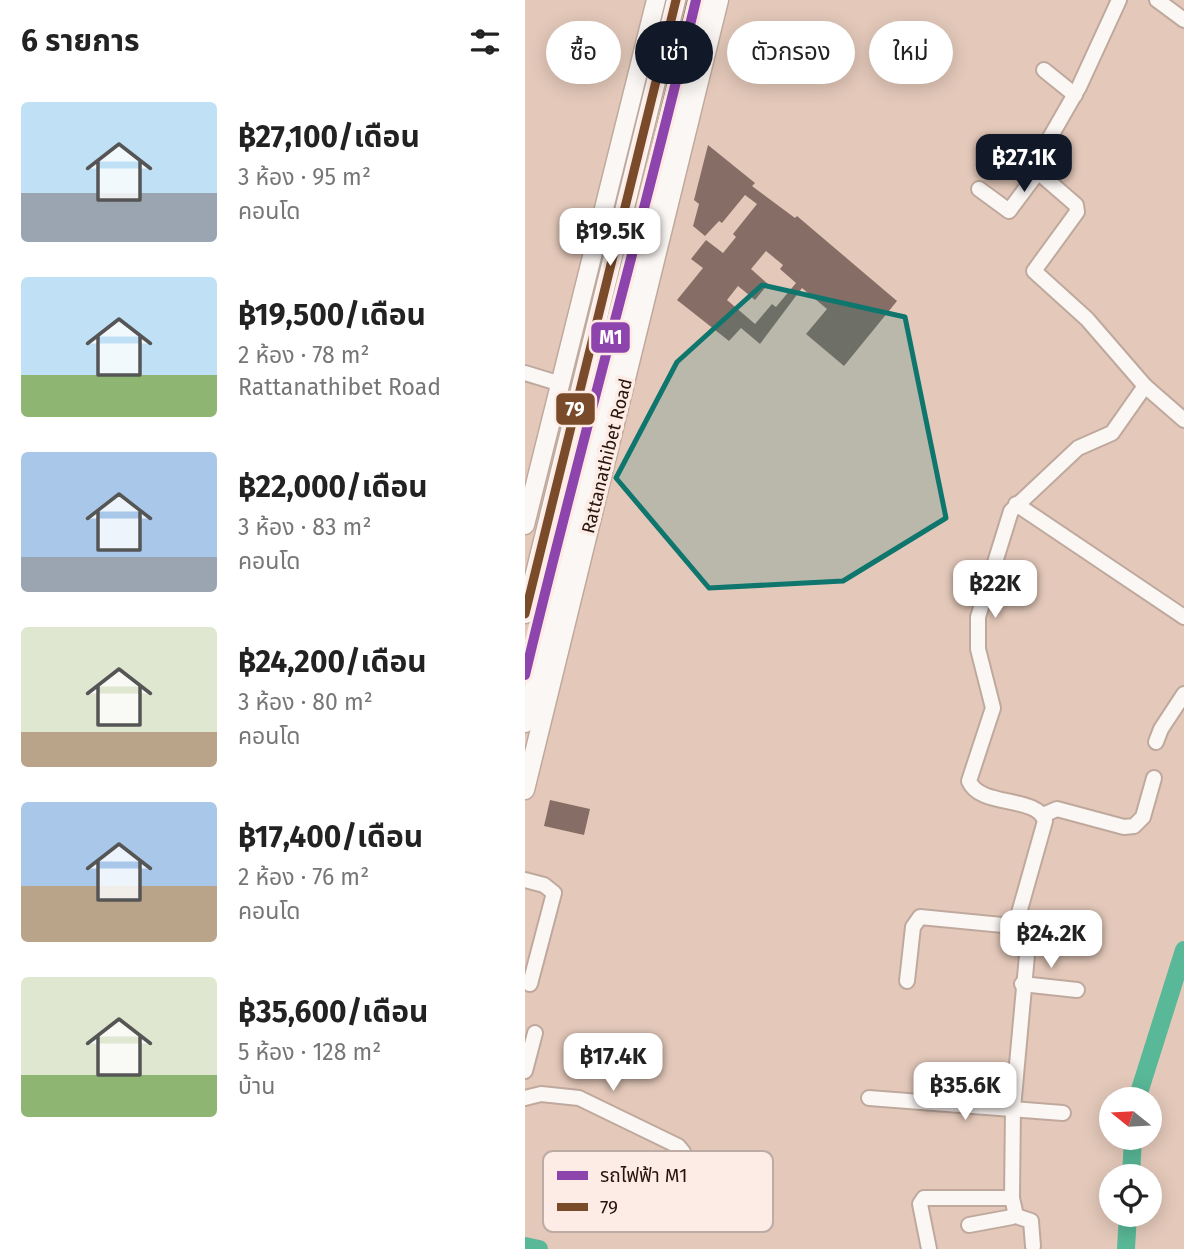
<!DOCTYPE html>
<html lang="th">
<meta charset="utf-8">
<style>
body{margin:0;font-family:"Fira Sans","Noto Sans Thai",sans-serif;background:#f6f6f6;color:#222;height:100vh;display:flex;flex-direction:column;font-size:26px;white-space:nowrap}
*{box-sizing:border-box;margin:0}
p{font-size:23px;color:#767676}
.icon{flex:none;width:38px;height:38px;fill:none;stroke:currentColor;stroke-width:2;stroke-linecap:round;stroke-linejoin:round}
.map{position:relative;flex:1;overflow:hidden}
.panel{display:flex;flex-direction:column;background:#fff;width:525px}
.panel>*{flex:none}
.top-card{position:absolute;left:21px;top:21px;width:532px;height:63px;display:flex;gap:14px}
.needle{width:46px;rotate:288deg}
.buttons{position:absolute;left:574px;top:1087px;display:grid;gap:14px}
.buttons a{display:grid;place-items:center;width:63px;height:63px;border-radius:50%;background:#fff;box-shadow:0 4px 18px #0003;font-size:35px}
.price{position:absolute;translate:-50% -60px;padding:0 16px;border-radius:14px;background:#fff;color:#222;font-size:23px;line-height:46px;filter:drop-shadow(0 2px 4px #0008)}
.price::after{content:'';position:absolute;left:50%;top:42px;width:21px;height:16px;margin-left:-10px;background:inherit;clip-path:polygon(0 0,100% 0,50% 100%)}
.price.active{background:#111827;color:#fff}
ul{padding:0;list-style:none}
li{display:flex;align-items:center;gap:21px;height:175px;padding:0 21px}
li span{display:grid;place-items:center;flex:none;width:196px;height:140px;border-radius:7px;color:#555}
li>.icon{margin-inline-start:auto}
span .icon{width:84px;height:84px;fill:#fffc;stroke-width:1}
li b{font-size:30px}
h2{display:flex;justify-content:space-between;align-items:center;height:84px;padding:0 21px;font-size:30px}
.chip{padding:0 24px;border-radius:32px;background:#fff;box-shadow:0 4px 18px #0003;font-size:24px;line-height:63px}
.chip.active{background:#111827;color:#fff}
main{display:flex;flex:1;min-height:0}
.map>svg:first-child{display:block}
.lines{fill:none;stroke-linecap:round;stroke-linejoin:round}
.river{stroke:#59b897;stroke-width:18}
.building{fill:#866e66;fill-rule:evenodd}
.minor-casing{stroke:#bfa99d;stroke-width:18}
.major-casing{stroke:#bfa99d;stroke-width:21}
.minor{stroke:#fbf7f5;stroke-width:14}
.major{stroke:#fbf7f5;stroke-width:18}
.bus-1-casing{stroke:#fdece5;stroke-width:14}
.bus-1{stroke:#7a4b2a;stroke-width:9}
.metro-1-casing{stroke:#fdece5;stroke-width:16}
.metro-1{stroke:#8e44ad;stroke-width:10}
.marked{fill:#0f766e;fill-opacity:0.2;stroke:#0f766e;stroke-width:5;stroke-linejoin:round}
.labels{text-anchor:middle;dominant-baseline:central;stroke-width:7;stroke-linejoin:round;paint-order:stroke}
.street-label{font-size:18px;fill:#27150c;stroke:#fdece5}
.key{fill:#fdece5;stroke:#bdaca4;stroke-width:2}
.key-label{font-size:19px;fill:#27150c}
.line-badge{stroke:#fdece5;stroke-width:2.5}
.badge-label{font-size:19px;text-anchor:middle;font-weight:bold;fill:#fff}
</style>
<main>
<section class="panel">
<h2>6 รายการ<svg class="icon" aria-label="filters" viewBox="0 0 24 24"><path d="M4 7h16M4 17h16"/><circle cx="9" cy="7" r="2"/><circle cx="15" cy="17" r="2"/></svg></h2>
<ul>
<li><span style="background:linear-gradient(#bfe0f5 65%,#9aa5b1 0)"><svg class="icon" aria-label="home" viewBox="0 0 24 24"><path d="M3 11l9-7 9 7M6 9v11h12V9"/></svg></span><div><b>฿27,100/เดือน</b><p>3 ห้อง · 95 m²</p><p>คอนโด</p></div></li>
<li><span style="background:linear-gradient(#bfe0f5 70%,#8fb573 0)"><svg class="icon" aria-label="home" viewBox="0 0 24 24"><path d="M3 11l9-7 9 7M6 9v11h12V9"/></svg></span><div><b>฿19,500/เดือน</b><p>2 ห้อง · 78 m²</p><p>Rattanathibet Road</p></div></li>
<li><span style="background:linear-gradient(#a9c7e8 75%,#9aa5b1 0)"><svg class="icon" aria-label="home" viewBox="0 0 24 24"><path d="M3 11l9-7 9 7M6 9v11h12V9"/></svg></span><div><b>฿22,000/เดือน</b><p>3 ห้อง · 83 m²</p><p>คอนโด</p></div></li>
<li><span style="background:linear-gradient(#dfe7d0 75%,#b9a48a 0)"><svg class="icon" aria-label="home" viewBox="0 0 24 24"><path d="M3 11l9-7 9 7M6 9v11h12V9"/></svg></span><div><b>฿24,200/เดือน</b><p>3 ห้อง · 80 m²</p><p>คอนโด</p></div></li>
<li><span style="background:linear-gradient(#a9c7e8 60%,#b9a48a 0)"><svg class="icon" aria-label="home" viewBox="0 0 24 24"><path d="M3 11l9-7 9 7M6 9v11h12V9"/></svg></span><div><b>฿17,400/เดือน</b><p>2 ห้อง · 76 m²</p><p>คอนโด</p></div></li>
<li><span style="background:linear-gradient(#dfe7d0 70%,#8fb573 0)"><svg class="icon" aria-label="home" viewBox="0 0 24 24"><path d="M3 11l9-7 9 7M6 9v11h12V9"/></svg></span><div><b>฿35,600/เดือน</b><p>5 ห้อง · 128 m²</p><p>บ้าน</p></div></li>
</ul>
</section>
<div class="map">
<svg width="659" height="1249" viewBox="0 0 659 1249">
<rect width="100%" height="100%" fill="#e4c9ba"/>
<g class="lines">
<g class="river">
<polyline points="612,1099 659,950"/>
<polyline points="606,1176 608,1138"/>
<polyline points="0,1246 14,1249"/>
<polyline points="601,1249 603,1214"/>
</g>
</g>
<g class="building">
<polygon points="162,0 165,0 112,218 109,218"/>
<path d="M 183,145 L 230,183 L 227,186 L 270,218 L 272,216 L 372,301 L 319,366 L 281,334 L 302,309 L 277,288 L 235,344 L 216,328 L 204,341 L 152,300 L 178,268 L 166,259 L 181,240 L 198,253 L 211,237 L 208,234 L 232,204 L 220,195 L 197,223 L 194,221 L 180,236 L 168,226 L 174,204 L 169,200 ZM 241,251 L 258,265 L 255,269 L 271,283 L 251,307 L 247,304 L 230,324 L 202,300 L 213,286 L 230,300 L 243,284 L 226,269 Z"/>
<polygon points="25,800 65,809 59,835 19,826"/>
</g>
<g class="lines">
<defs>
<g id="minor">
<polyline points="632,0 659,20"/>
<polyline points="519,70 550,95"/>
<polyline points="481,162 502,177 511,165"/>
<polyline points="454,189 484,211 513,172"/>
<polyline points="0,373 36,384"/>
<polyline points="620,386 659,420"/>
<polyline points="491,504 659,617"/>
<polyline points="631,742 636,729 659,694"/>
<polyline points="518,815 532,809 599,827 609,826 618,817 629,778"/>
<polyline points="0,880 19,885 29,893 5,984"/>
<polyline points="382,981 388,927 395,917 498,927"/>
<polyline points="497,984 552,990"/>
<polyline points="0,1071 10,1033"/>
<polyline points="0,1098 16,1094 54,1098 153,1146 158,1152 153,1207"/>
<polyline points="344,1098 538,1113"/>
<polyline points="488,1215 506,1221 508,1246"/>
<polyline points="444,1225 487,1217 490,1211 487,1198"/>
<path d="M 404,1249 L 395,1204 L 399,1198 L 487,1198 L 488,1108 L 503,944 L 494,913 L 520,821 C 512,795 455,808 444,781 L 468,708 L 453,649 L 453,617 L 486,511 L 553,448 L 587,433 L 620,386 L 562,319 L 509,271 L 552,212 L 551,205 L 513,172 L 511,162 L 554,87 L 594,0"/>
</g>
<g id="major">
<polyline points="0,525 131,0"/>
<polyline points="0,614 151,0"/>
<polyline points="0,723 177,0"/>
<polyline points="0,790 194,0"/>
</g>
</defs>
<use href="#minor" class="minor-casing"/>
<use href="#major" class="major-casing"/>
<use href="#minor" class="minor"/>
<use href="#major" class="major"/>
<defs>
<polyline id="bus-1" points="0,614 151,0"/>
</defs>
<use href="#bus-1" class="bus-1-casing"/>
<use href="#bus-1" class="bus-1"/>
<defs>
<path id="metro-1" d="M 0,675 C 54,449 117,226 171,0"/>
</defs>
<use href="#metro-1" class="metro-1-casing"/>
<use href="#metro-1" class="metro-1"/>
</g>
<path class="marked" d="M 237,285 L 380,317 L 421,518 L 318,581 L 184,588 L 91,478 L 152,362 Z"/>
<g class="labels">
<g class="street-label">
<text transform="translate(82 456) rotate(-76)">Rattanathibet Road</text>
</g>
</g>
<rect x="18" y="1151" width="230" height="81" rx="10" class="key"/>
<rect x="32" y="1171" width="31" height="9" fill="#8e44ad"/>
<rect x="32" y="1203" width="31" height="8" fill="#7a4b2a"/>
<g class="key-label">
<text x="75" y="1182">รถไฟฟ้า M1</text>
<text x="75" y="1214">79</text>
</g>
<g class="line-badge">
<rect x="65" y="321" width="41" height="33" rx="7" fill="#8e44ad"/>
<rect x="30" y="392" width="41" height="34" rx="7" fill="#7a4b2a"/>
</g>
<g class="badge-label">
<text x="86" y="344">M1</text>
<text x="50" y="416">79</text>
</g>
</svg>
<div class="buttons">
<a><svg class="needle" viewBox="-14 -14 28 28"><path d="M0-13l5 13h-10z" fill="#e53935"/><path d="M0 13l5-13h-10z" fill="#767676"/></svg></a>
<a><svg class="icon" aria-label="locate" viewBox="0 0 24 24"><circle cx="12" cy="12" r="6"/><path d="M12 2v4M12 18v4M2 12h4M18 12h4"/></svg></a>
</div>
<b class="price active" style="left:499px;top:194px">฿27.1K</b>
<b class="price" style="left:85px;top:268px">฿19.5K</b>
<b class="price" style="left:470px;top:620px">฿22K</b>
<b class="price" style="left:526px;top:970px">฿24.2K</b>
<b class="price" style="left:88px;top:1093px">฿17.4K</b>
<b class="price" style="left:440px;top:1122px">฿35.6K</b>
<div class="top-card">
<a class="chip">ซื้อ</a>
<a class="chip active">เช่า</a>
<a class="chip">ตัวกรอง</a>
<a class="chip">ใหม่</a>
</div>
</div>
</main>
